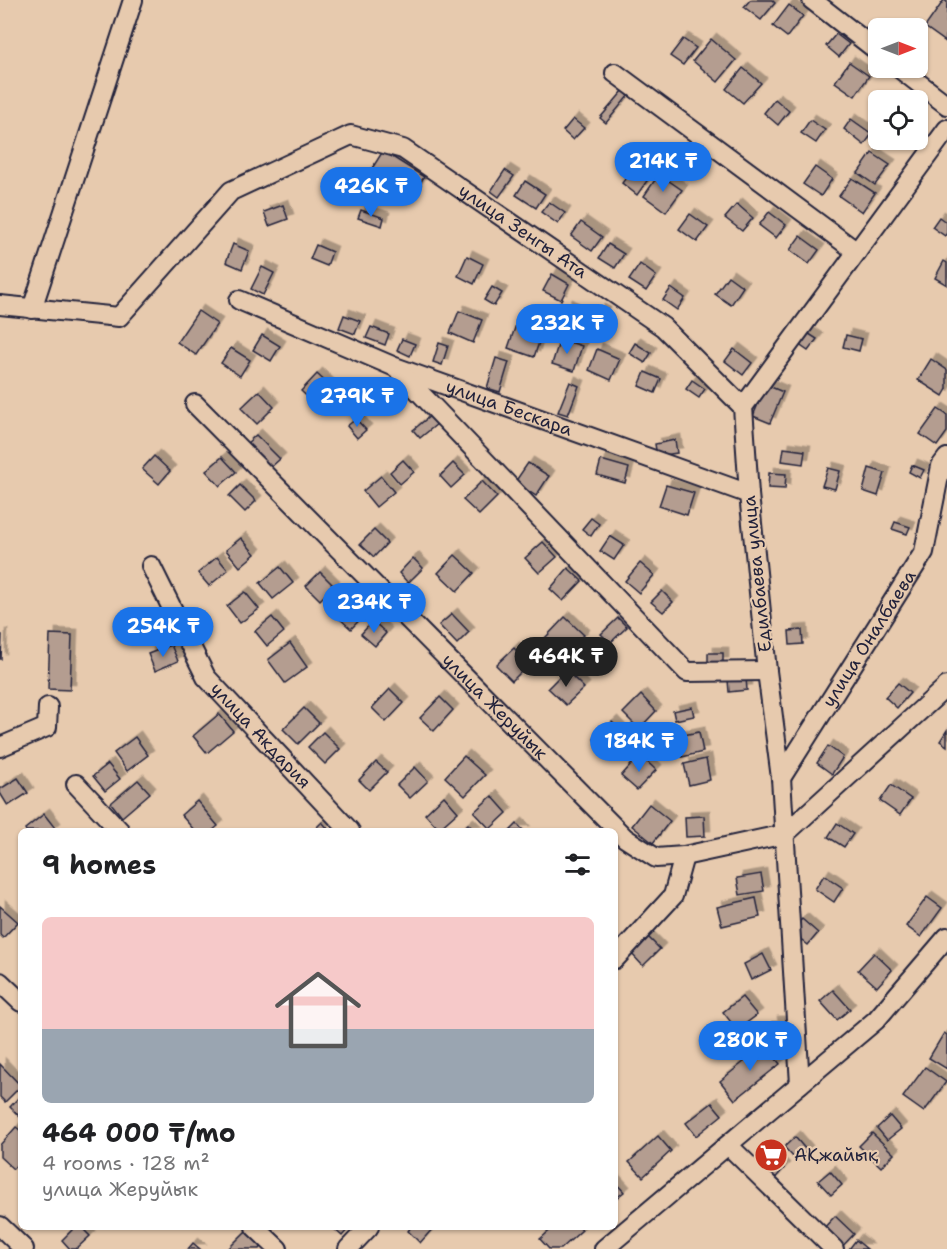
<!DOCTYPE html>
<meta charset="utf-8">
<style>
body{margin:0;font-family:"Shantell Sans",sans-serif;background:#f2f2f2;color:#202124;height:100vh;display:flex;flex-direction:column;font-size:22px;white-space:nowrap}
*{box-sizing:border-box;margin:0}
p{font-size:20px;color:#757577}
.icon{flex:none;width:33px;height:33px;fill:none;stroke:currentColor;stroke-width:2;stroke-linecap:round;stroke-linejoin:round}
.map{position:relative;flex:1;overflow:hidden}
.panel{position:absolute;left:18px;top:828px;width:600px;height:402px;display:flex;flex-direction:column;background:#fff;border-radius:9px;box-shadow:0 2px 4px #0004}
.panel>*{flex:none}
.needle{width:39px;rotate:90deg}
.buttons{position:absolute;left:868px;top:18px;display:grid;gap:12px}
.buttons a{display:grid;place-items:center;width:60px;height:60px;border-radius:9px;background:#fff;box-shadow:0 2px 4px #0004;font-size:30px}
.price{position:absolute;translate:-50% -51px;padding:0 14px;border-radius:21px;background:#1a73e8;color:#fff;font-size:20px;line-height:39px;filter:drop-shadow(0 2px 3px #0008)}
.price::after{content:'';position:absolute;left:50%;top:36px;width:18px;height:14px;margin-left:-9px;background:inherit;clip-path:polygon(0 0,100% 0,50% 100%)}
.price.on{background:#222;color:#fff}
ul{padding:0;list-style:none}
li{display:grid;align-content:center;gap:12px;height:318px;padding:0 24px}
li span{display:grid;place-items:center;height:186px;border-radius:9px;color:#555}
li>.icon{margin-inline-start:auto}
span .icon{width:108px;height:108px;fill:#fffc;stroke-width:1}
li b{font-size:26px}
h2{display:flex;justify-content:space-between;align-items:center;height:72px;padding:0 24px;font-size:26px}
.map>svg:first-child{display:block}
.building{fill:#b49d90;stroke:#22223b;stroke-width:1.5;filter:url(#shadow)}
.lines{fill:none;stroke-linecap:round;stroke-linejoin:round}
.minor-casing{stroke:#22223b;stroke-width:22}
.minor{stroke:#e7caae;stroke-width:18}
.labels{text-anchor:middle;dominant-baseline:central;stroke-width:4.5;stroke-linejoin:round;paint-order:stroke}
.street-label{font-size:18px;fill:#22223b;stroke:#e7caae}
.poi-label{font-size:18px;fill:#22223b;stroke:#e7caae;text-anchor:start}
</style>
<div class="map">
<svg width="947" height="1249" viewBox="0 0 947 1249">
<defs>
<filter id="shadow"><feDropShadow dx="5.5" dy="-5.5" stdDeviation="0" flood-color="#0004"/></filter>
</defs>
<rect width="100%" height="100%" fill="#e7caae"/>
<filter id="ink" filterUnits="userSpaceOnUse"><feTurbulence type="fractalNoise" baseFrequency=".0167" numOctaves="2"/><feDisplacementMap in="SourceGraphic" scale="12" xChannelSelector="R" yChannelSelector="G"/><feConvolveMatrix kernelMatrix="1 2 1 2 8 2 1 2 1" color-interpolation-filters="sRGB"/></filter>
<g filter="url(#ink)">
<g class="building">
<polygon points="750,0 772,0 775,3 761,20 744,7"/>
<polygon points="944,0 947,2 946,42 925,27"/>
<polygon points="789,5 803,16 787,37 773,26"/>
<polygon points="836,34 849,44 839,57 826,46"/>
<polygon points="683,39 696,48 683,65 670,56"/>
<polygon points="711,39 736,60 718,82 693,61"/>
<polygon points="849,62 869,76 855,96 835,82"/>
<polygon points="743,68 761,83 743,103 726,89"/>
<polygon points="623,91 629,95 606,123 600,118"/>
<polygon points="775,99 789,111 778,125 764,113"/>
<polygon points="573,119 584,128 573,140 563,131"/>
<polygon points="851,119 872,134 864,145 844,129"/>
<polygon points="810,120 825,130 816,143 801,133"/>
<polygon points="383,151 424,177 412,196 371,170"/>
<polygon points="872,153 890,165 875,185 858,173"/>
<polygon points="634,167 649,178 637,195 622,183"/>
<polygon points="815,167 832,179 821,196 803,184"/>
<polygon points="505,170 514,176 499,197 491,191"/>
<polygon points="659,174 682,190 666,212 644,196"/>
<polygon points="852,178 875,193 862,212 839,196"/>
<polygon points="525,181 545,194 536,208 516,195"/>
<polygon points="549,202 565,213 558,224 541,212"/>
<polygon points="737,204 753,218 742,231 725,218"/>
<polygon points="283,205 288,219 269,226 264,212"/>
<polygon points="361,210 384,218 382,226 358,218"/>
<polygon points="769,212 786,225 776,238 759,225"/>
<polygon points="690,214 708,227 697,242 679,229"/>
<polygon points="939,217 947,223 947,233 945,236 932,227"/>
<polygon points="581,222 602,237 592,251 571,236"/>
<polygon points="800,236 819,250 809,264 790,250"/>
<polygon points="233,244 249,251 242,269 226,262"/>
<polygon points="608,244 624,254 615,268 599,258"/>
<polygon points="316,245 332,252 327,266 310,259"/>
<polygon points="467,256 483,264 474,284 458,276"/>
<polygon points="944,261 947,263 947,285 935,278"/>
<polygon points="640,264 656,276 646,291 629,280"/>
<polygon points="262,267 274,273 263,295 251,289"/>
<polygon points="552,274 569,284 561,300 543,291"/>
<polygon points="728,276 743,287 731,305 715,294"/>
<polygon points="492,287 502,293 494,306 484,300"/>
<polygon points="671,288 685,298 677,310 663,300"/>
<polygon points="567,305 584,315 576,331 558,322"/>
<polygon points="599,310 605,313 596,329 590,326"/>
<polygon points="198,311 217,324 196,355 177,342"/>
<polygon points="459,311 482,320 473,343 450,333"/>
<polygon points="344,315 360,321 355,334 339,328"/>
<polygon points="518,319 544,328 534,357 508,348"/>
<polygon points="371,327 389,334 385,345 366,338"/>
<polygon points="806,332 817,339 808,351 798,344"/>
<polygon points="262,335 280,346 271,361 253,350"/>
<polygon points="846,335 862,339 859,351 843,347"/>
<polygon points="402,339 415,344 410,356 397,350"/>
<polygon points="560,339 582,346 574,371 552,364"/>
<polygon points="439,343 448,346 442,365 433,362"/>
<polygon points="635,343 651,353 645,363 629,353"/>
<polygon points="231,348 250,360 240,376 221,363"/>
<polygon points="597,349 620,359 611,380 589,370"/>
<polygon points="734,349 752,363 743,375 725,361"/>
<polygon points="496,358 509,362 500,392 487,388"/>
<polygon points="931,359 947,370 947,389 943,396 918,380"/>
<polygon points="645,372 661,379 655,393 639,386"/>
<polygon points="317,374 333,389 317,406 301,391"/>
<polygon points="692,380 705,389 699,398 686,389"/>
<polygon points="570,382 579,386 568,415 558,412"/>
<polygon points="766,385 783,392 770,423 753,416"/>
<polygon points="259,391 274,407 257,424 241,408"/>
<polygon points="938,409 947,415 947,432 937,446 920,434"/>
<polygon points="430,416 437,424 420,438 413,430"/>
<polygon points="356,419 366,430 357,438 347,426"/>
<polygon points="256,435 280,459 270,468 246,444"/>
<polygon points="675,440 677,453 657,456 655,444"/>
<polygon points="784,448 805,451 803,464 782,461"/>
<polygon points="154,456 170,471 159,484 142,469"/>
<polygon points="222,457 236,472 220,486 206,471"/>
<polygon points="403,460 414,472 400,484 390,472"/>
<polygon points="601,460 629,468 625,483 597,475"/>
<polygon points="453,463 465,475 451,488 440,476"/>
<polygon points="528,463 549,476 536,496 515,482"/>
<polygon points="912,465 924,470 920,478 909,472"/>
<polygon points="828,468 840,471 835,489 822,486"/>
<polygon points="869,468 885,473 878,496 863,491"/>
<polygon points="769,473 786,474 785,489 768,488"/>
<polygon points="381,476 394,492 376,507 363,491"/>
<polygon points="482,481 497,497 479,515 463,500"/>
<polygon points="240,485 256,501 245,512 229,496"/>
<polygon points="666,485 694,493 687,515 659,506"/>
<polygon points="591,518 599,524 591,536 582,529"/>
<polygon points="895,522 910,527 907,534 892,529"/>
<polygon points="374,530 387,543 374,557 360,544"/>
<polygon points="610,536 624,545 614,560 600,551"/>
<polygon points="241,538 255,554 240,567 226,550"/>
<polygon points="543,542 557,557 539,573 525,558"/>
<polygon points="455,555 474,573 457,591 438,573"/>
<polygon points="217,557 228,570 209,586 198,573"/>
<polygon points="413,558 423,568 408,583 399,573"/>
<polygon points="640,563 654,575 639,593 625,581"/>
<polygon points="280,567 293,583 273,599 260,583"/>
<polygon points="568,568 582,581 563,601 550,589"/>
<polygon points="320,572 334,586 320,600 306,586"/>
<polygon points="662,591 673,602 663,612 651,602"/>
<polygon points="245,592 259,609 240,623 227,606"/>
<polygon points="354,600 367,612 351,629 338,617"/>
<polygon points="452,614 469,632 457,644 439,625"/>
<polygon points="272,617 284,632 267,646 255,631"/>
<polygon points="565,617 584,635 564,656 545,638"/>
<polygon points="618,618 627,627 610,643 601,634"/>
<polygon points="373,621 386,633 375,646 361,634"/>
<polygon points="802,630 803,644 790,645 789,631"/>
<polygon points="50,634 72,635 70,690 48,689"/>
<polygon points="0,635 2,635 1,659 0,659"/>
<polygon points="290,643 307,667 285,683 268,660"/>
<polygon points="171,645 178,661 155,671 148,654"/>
<polygon points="514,648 529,664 512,681 496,665"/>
<polygon points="708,653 723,653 723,663 708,664"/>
<polygon points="566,670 584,688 566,705 548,688"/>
<polygon points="746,678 747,690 729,692 728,680"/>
<polygon points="898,683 910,693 897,708 885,697"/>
<polygon points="390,689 404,703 386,722 372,708"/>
<polygon points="641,695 656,711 639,729 623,713"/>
<polygon points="440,697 453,710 434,731 420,718"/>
<polygon points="692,707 694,716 675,720 673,711"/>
<polygon points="304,708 319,723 298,744 283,729"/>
<polygon points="219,714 233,731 207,753 193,736"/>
<polygon points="612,722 629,740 611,757 594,739"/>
<polygon points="947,730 947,746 940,741"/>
<polygon points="323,732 340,749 325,764 308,747"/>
<polygon points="699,732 703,752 682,757 678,736"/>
<polygon points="135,737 148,755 127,771 114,753"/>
<polygon points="828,746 843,757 832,774 817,763"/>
<polygon points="640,755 656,770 637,790 621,776"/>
<polygon points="464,756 485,775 465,796 445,777"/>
<polygon points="706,759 710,780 689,785 684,764"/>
<polygon points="376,762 387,772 369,790 359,780"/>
<polygon points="108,764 120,779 105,791 93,776"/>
<polygon points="415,767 428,781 410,798 397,785"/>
<polygon points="18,778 28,793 8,806 0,793 0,789"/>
<polygon points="138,780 150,793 122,817 111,803"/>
<polygon points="891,785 911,799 900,815 880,801"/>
<polygon points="444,796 458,812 439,829 425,814"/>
<polygon points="492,796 507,813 490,829 474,812"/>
<polygon points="197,801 218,826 212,831 195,831 181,815"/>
<polygon points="649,804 670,821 653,843 632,826"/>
<polygon points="44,814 55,828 51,831 26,831 25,829"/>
<polygon points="704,816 705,836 686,837 685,817"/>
<polygon points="322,822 330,831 313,831"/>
<polygon points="837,823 853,834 844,847 828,837"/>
<polygon points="468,824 475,831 460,831"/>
<polygon points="517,824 524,831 510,831"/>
<polygon points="761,874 764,891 740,895 737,878"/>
<polygon points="824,875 843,888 834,902 815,889"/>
<polygon points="927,897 942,908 921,937 906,926"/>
<polygon points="756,898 760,917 722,926 717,907"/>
<polygon points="0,906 18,922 3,938 0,935"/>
<polygon points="802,919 818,933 808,945 791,931"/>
<polygon points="647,936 660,949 643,966 630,952"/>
<polygon points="874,953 892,970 877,987 858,970"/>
<polygon points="763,954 771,970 751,980 744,964"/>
<polygon points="833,990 850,1009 837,1020 820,1001"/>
<polygon points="742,997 757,1015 737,1030 723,1012"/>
<polygon points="772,1022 781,1022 785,1055 776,1056"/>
<polygon points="944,1033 947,1035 947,1069 929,1058"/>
<polygon points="765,1045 780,1064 735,1100 720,1081"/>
<polygon points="0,1064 21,1086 5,1102 0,1097"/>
<polygon points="925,1067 946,1082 924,1112 903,1097"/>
<polygon points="21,1095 21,1118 10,1107"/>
<polygon points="712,1103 722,1115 696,1136 686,1123"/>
<polygon points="890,1116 901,1129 887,1140 877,1128"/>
<polygon points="16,1127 21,1131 21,1160 13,1169 0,1157 0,1145"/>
<polygon points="872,1133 894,1154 881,1167 859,1146"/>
<polygon points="658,1136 671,1151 643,1177 629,1162"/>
<polygon points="795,1137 807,1151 796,1160 784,1147"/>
<polygon points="773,1158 784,1168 773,1181 762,1171"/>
<polygon points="830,1171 842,1185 831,1195 818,1181"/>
<polygon points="615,1182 624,1192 615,1199"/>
<polygon points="835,1216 854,1234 841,1248 822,1230"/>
<polygon points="75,1227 81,1227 90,1236 76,1249 70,1249 62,1240"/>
<polygon points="332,1227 350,1227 342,1236"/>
<polygon points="411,1227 434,1227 420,1243 408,1231"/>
<polygon points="554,1227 579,1227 582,1230 561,1249 549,1249 540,1239"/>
<polygon points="246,1231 262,1246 260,1249 228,1249"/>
<polygon points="856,1240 867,1249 849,1249"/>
<polygon points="193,1243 200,1249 188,1249"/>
</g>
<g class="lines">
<defs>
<g id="minor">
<polyline points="812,0 879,52"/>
<polyline points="899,68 947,105"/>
<polyline points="615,73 857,252"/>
<path id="s1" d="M 239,300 L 395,367 L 749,494"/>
<path id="s2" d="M 0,305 L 119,317 L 231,191 L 351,135 L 403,149 L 663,327 L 743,407"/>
<polyline points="32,309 133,0"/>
<polyline points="399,371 687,672 767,671"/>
<path id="s3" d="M 195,404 L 625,838 L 656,858 L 684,856 L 785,834 L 947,686"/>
<path id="s4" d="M 151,566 L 206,677 L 350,831"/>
<polyline points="0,747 47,727 48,707"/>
<path id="s5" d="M 781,778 L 924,552 L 941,466 L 947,458"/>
<polyline points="76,784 120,831"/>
<polyline points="615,959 673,896 684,856"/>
<polyline points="0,982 21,1002"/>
<polyline points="800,1084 781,778 767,671 749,494 743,407 947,129"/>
<polyline points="728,1145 834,1249"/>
<polyline points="0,1226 24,1249"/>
<polyline points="255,1227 278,1249"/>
<polyline points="348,1249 369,1227"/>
<polyline points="604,1249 876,1020 947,937"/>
</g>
</defs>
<use href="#minor" class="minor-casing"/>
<use href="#minor" class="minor"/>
</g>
</g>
<defs>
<symbol id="supermarket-disc" viewBox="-11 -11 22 22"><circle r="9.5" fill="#c8321e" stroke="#e7caae"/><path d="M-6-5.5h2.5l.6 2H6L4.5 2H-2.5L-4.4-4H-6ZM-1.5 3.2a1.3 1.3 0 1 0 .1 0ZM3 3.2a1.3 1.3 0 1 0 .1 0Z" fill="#fff"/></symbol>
</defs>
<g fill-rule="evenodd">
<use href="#supermarket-disc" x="752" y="1136" width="38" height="38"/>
</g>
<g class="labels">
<g class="street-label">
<text stroke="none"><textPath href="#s2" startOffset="620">улица Зенгы Ата</textPath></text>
<text stroke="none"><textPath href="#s1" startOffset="291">улица Бескара</textPath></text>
<text transform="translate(757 574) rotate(-96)">Едилбаева улица</text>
<text stroke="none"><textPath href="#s5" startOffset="165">улица Оналбаева</textPath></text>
<text stroke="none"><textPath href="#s3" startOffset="426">улица Жеруйык</textPath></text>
<text stroke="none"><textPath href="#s4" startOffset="204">улица Акдария</textPath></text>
</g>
<g class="poi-label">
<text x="794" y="1155">АҚжайық</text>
</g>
</g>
</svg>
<div class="buttons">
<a><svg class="needle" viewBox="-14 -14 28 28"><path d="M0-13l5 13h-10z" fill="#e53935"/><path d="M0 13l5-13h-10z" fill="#757577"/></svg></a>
<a><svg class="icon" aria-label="locate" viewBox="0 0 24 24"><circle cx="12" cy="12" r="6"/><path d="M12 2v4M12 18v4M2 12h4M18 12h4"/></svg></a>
</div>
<b class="price" style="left:663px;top:193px">214K ₸</b>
<b class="price" style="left:371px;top:218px">426K ₸</b>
<b class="price" style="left:567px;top:355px">232K ₸</b>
<b class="price" style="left:357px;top:428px">279K ₸</b>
<b class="price" style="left:374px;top:634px">234K ₸</b>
<b class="price" style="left:163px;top:658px">254K ₸</b>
<b class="price on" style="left:566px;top:688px">464K ₸</b>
<b class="price" style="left:639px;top:773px">184K ₸</b>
<b class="price" style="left:750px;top:1072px">280K ₸</b>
<section class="panel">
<h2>9 homes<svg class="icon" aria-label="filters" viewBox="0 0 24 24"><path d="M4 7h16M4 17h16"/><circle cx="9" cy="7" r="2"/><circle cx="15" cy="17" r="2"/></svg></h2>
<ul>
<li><span style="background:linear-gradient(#f6c9c9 60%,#9aa5b1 0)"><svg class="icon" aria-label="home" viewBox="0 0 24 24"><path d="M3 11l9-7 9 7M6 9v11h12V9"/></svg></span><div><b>464 000 ₸/mo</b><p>4 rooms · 128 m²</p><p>улица Жеруйык</p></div></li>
</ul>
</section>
</div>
